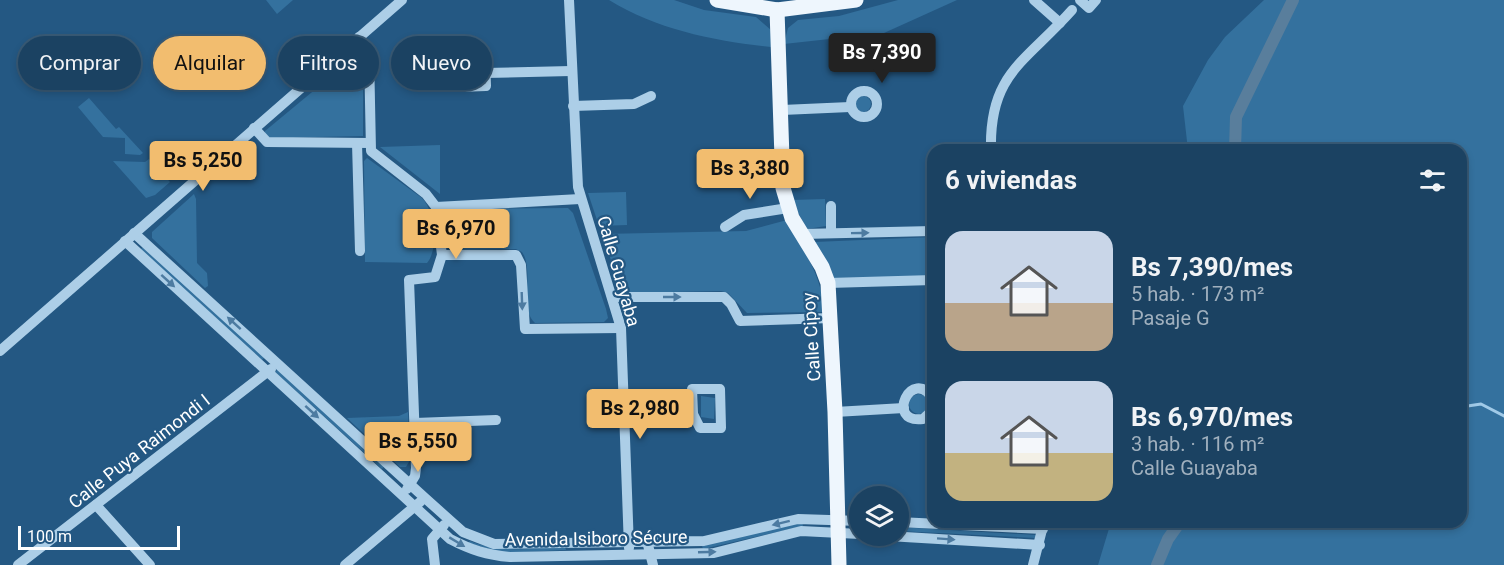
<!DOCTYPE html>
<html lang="es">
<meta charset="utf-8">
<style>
body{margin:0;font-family:Roboto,sans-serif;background:#284d6b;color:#f1f3f6;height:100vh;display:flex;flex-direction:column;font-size:22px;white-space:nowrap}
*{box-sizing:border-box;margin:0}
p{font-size:20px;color:#a0b0be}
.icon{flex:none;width:33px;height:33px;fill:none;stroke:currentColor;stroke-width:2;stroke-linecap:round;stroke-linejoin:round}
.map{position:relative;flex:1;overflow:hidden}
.side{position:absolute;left:927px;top:144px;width:540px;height:384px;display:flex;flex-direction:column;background:#1b4262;border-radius:18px;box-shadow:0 3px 9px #0003,0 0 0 2px #395b77}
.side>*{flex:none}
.top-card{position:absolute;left:18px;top:36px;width:570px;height:54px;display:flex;gap:12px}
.controls{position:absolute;left:849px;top:486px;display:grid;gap:12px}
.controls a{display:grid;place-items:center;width:60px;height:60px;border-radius:50%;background:#1b4262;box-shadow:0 3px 9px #0003,0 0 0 2px #395b77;font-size:30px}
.scale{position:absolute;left:18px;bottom:15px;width:162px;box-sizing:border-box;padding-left:6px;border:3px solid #fff;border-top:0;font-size:16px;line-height:21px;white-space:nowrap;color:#fff;-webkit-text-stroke:4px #245883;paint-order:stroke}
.price{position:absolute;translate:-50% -51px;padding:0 14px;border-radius:6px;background:#f2bd6f;color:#111;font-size:20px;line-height:39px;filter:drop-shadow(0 2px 3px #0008)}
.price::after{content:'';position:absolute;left:50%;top:36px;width:18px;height:14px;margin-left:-9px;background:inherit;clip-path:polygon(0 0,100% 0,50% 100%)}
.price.on{background:#222;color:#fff}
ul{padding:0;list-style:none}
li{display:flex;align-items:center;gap:18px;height:150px;padding:0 18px}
li span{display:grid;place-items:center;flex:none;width:168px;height:120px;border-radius:18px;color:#555}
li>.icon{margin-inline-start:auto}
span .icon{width:72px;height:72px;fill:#fffc;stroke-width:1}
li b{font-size:26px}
h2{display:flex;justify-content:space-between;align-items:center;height:72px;padding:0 18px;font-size:26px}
.chip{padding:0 21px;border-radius:27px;background:#1b4262;box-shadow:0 3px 9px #0003,0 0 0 2px #395b77;font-size:21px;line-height:54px}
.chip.on{background:#f2bd6f;color:#111}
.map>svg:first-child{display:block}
.green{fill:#34719e}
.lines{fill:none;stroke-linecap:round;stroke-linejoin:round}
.stream{stroke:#a0cae8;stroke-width:3}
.canal{stroke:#597e9c;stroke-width:12}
.minor{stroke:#accee7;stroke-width:10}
.major{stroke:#eef6fd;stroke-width:15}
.oneway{fill:#4d7ba1}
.labels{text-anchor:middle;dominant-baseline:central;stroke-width:4.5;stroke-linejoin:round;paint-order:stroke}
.street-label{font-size:18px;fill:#fff;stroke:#245883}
</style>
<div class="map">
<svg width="1504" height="565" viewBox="0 0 1504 565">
<rect width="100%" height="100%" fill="#245883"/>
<g class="green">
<polygon points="266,0 293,0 277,14"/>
<path d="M 609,0 L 674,0 L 704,10 L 756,17 L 771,30 L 771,47 C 715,41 658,30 609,0 Z"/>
<polygon points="898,0 957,0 884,33 784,44 788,28 798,20 839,16"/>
<polygon points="1264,0 1504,0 1504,565 1098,565 1111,522 1461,522 1461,150 1188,150 1183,106 1208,60 1225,37"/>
<polygon points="358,54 363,59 363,136 268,138 265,135 265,131"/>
<circle cx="863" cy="104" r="8"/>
<polygon points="89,98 116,129 119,127 143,153 140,155 125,154 125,138 103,137 78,107"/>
<polygon points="440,145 440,194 380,147"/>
<path d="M 367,158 L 422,198 C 435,211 439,249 427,263 L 365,262 L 364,161 Z"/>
<polygon points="149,159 170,182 155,195 146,198 113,161 145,162"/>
<polygon points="626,192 627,225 599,226 588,193"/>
<polygon points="194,194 196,199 197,263 207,273 208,286 205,288 152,238 152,232"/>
<polygon points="825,199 826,226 807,229 791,200"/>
<path d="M 568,208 L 573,213 L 606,309 L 608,318 L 604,322 L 535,323 C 518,307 535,271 522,252 L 516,249 L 456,250 L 448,241 L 446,213 L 451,209 Z"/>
<path d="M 787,220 C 805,251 821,276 825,312 L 747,313 L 728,293 L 721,291 L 622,293 L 602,234 L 746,231 Z"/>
<polygon points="933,237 933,277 831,278 814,242"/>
<polygon points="143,247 265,357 262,360 140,250"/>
<polygon points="278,369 384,466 382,469 275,372"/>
<circle cx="919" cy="404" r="10"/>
<polygon points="701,396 715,398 714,419 701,417"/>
<polygon points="408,412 410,460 406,467 400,467 347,418 399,416"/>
<polygon points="802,522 803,526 703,549 702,546"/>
<polygon points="898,527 1036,535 1036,538 899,531"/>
<path d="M 470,541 C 501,554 533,548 565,547 L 566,550 L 504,553 L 468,543 Z"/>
</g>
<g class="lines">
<polyline class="stream" points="1461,407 1481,404 1504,416"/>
<g class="canal">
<polyline points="1235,150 1236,117 1293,0"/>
<polyline points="1157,565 1168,539 1180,522"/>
</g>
<g class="minor">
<polyline points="569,0 578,187 621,328 629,548"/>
<polyline points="1034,0 1060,23"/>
<polyline points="1080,0 1089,8 1096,0"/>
<polyline points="359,37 369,53 371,151 426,194 436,207 442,255 435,277 409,280 416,468 415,476 407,489"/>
<polygon points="485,55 486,86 459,87 458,56"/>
<polyline points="485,73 571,71"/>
<circle cx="864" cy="104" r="13"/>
<polyline points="573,106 634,104 651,96"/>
<polyline points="782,110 850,107"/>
<polyline points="254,128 267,142 370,143"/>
<polyline points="357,143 360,251"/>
<path d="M 991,150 C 989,73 1026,62 1072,10"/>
<polyline points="831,206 831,233"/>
<polyline points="436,207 580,199"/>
<polyline points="725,227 744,215 788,208"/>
<polyline points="134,233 425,498 463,532 494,544 704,541 798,519 860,521"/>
<polyline points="802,234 933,231"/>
<path d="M 125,241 L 450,539 C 471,550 487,555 510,557 L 714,553 L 801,531 L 860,534"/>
<polyline points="442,255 516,255 521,265 525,329 621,328"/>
<polyline points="828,283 933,280"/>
<polyline points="613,297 724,297 731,304 740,321 831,318"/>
<polyline points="0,351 402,0"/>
<polygon points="692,389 720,389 721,428 700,428 693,414"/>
<path d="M 933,399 C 912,365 884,424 923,419 L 933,410"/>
<polyline points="835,412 904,408"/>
<polyline points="625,415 693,414"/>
<polyline points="415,423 496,420"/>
<polyline points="96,505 150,565"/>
<polyline points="898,522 1043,529"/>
<polyline points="888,536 1040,545"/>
<polyline points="648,545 653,565"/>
<polyline points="18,565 271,369"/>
<polyline points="345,565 420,502"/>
<polyline points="435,565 432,539 444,525"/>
<polyline points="1033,565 1044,522"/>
</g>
<g class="major">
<polyline points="717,0 777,10 856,0"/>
<polyline points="777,10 783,188 792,218 822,267 828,283 835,412 839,565"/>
</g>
</g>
<defs><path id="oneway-solid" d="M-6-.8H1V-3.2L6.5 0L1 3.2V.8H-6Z" transform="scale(1.5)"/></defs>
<g class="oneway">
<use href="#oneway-solid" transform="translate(860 233) rotate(-1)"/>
<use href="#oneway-solid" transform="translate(168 281) rotate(42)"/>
<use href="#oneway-solid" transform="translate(672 297)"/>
<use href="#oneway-solid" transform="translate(522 301) rotate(88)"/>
<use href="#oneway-solid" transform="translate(234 323) rotate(-138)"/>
<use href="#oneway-solid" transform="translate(312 412) rotate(42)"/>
<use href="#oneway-solid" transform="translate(781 523) rotate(166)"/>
<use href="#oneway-solid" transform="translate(946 539) rotate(4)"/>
<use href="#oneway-solid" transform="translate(457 542) rotate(31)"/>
<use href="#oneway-solid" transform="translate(707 552) rotate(-2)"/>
</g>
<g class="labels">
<g class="street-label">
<text transform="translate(619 271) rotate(74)">Calle Guayaba</text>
<text transform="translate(811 337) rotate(-94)">Calle Cipoy</text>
<text transform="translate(139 451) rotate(-38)">Calle Puya Raimondi I</text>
<text transform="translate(596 538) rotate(-1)">Avenida Isiboro Sécure</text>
</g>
</g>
</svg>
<div class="controls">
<a><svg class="icon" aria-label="layers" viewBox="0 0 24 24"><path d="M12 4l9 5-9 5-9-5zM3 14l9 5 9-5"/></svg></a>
</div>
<div class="scale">100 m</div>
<b class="price on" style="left:882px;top:84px">Bs 7,390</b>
<b class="price" style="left:203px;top:192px">Bs 5,250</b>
<b class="price" style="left:750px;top:200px">Bs 3,380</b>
<b class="price" style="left:456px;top:260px">Bs 6,970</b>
<b class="price" style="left:640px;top:440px">Bs 2,980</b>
<b class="price" style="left:418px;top:473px">Bs 5,550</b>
<div class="top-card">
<a class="chip">Comprar</a>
<a class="chip on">Alquilar</a>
<a class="chip">Filtros</a>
<a class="chip">Nuevo</a>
</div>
<section class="side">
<h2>6 viviendas<svg class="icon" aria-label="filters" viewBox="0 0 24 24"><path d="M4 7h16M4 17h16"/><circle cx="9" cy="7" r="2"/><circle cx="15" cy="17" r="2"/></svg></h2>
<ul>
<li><span style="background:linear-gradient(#c9d6e8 60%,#b9a48a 0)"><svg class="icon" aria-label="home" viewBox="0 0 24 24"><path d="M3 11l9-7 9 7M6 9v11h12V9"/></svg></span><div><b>Bs 7,390/mes</b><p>5 hab. · 173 m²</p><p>Pasaje G</p></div></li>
<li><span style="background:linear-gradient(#c9d6e8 60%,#c2b280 0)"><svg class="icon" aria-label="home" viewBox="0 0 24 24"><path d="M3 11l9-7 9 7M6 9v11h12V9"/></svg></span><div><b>Bs 6,970/mes</b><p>3 hab. · 116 m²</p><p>Calle Guayaba</p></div></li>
</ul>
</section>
</div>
